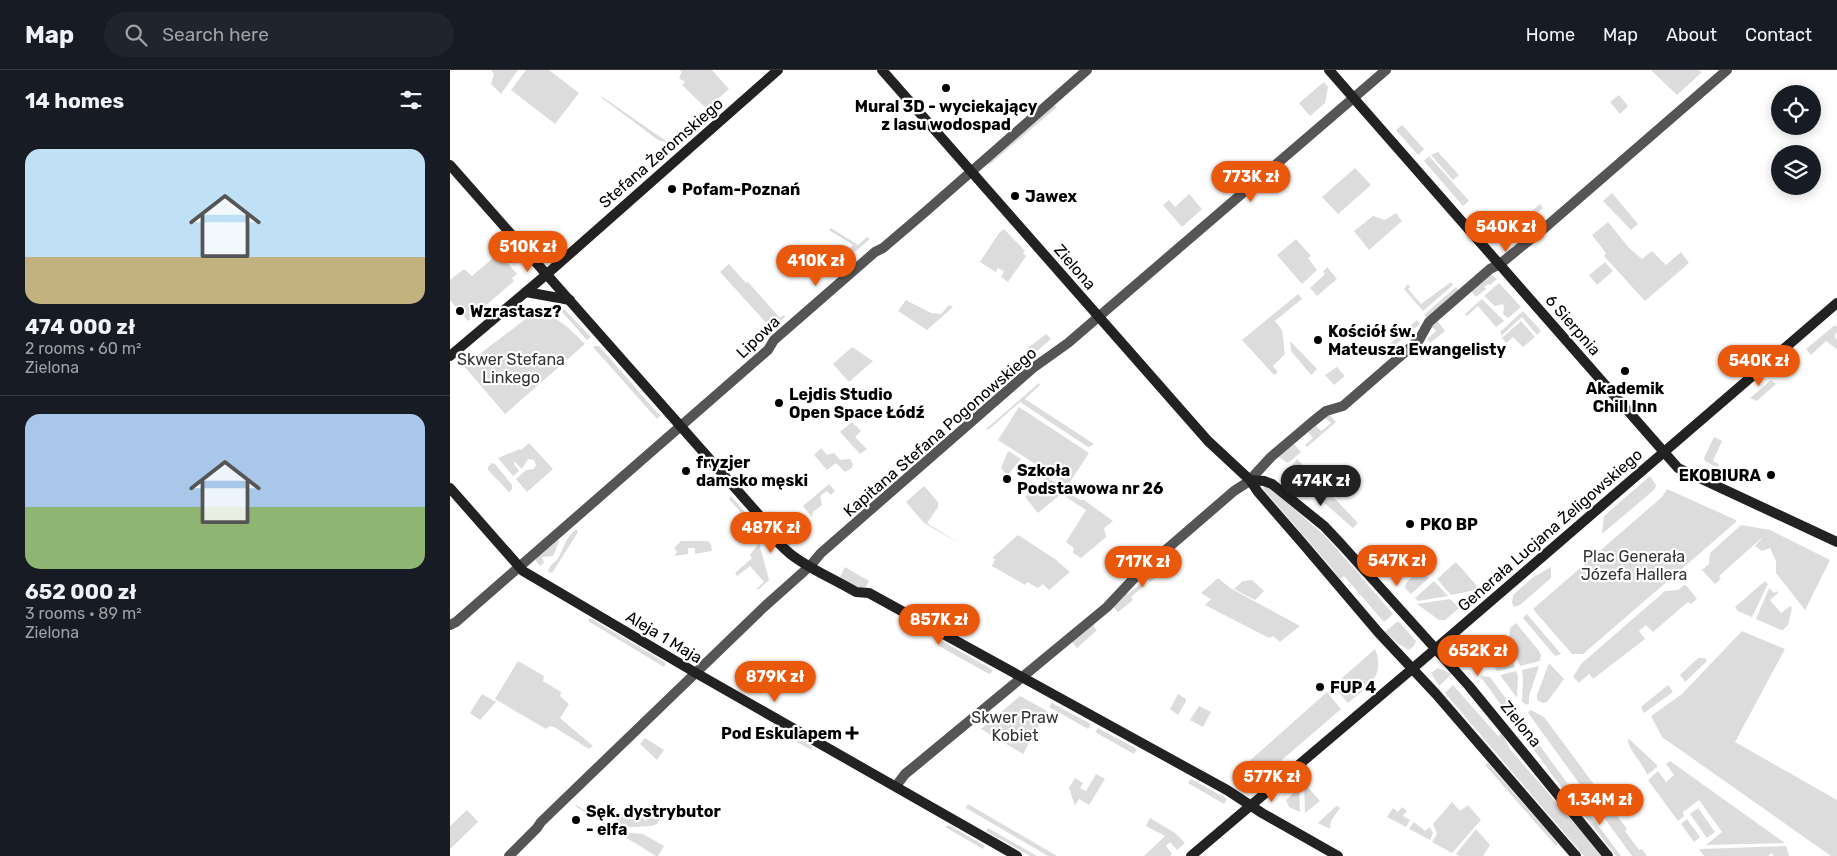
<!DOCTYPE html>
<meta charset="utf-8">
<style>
body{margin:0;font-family:Rubik,sans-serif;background:#20242c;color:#f1f3f6;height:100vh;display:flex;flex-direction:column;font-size:19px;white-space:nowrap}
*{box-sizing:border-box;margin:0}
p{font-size:16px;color:#9ea1a6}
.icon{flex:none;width:28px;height:28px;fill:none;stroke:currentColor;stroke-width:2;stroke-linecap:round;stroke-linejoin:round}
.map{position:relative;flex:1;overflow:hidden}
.panel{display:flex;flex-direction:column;background:#171b24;width:450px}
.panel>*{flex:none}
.fabs{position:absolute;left:1321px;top:15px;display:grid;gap:10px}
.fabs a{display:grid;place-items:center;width:50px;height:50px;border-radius:50%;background:#171b24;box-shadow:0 2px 12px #0003;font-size:25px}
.price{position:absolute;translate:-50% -42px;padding:0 11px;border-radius:18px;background:#ea580c;color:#fff;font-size:16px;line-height:32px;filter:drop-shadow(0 1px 2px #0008)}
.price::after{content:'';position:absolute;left:50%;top:30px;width:15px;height:11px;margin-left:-8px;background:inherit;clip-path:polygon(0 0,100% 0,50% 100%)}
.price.active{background:#222;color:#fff}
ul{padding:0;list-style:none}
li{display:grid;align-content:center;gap:10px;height:265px;padding:0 25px}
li+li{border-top:1px solid #363941}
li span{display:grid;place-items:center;height:155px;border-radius:15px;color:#555}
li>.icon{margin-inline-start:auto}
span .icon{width:90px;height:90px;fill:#fffc;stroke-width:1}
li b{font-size:21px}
h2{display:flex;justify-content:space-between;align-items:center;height:60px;padding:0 25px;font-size:21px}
header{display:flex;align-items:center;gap:30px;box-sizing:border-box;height:70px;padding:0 25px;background:#171b24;border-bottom:1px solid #363941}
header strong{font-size:24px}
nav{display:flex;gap:28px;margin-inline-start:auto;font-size:18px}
.search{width:350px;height:45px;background:#20242c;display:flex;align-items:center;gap:12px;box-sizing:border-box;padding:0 18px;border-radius:28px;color:#9ea1a6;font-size:19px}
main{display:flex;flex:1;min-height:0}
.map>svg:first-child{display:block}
.green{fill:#dcdcdc}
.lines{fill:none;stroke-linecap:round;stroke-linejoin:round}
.street{stroke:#555;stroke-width:10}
.secondary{stroke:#222;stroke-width:10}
.poi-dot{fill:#000;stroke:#fff;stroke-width:2}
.labels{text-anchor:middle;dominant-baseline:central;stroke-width:4.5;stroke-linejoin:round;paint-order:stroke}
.poi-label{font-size:16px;font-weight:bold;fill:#000;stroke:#fff;text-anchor:start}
.street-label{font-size:16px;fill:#000;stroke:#fff}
.park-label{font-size:16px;fill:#333;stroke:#fff}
</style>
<header>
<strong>Map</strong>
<div class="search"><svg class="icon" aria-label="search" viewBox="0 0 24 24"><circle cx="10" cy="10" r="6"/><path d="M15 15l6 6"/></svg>Search here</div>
<nav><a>Home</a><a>Map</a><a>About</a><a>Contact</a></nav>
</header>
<main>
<section class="panel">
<h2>14 homes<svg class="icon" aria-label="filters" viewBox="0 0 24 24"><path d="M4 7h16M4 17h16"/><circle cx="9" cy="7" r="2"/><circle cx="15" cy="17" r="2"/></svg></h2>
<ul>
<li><span style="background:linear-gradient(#bfe0f5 70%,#c2b280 0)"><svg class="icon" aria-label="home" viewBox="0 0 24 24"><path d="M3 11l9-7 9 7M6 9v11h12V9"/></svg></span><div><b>474 000 zł</b><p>2 rooms · 60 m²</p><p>Zielona</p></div></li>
<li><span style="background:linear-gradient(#a9c7e8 60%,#8fb573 0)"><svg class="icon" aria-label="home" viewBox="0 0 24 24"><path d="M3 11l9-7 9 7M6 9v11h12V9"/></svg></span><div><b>652 000 zł</b><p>3 rooms · 89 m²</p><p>Zielona</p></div></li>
</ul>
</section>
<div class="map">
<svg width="1387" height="786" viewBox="0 0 1387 786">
<rect width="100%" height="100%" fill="#fff"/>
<g class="green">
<polygon points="41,0 68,0 51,24 41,14 44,4"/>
<polygon points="76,0 99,0 129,23 105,54 61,20"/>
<polygon points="229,0 262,0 279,19 257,39 232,15 235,12 229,8 232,2"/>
<polygon points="1201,0 1248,0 1252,2 1227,25"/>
<polygon points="874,12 878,17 875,33 860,46 849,33"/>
<polygon points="1169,25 1178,36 1170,44 1160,32"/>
<polygon points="151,26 219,73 208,70 152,28"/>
<polygon points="604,35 607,37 539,95 537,93"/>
<polygon points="952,55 974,79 968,85 946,60"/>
<polygon points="988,82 1009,105 1003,110 981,85"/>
<polygon points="979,86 1019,131 1013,136 974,91"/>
<polygon points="905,98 921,115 888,144 872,127"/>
<polygon points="1162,123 1188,154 1181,160 1153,131"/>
<polygon points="739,124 752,139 732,157 713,135 719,130 725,137"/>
<polygon points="1090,134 1093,138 1059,168 1050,169"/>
<polygon points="946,143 952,151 919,180 904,161 923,146 935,150"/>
<polygon points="1158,152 1179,178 1192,189 1202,181 1216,195 1231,182 1239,193 1195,231 1154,186 1156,183 1142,165"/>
<polygon points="381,158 408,175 417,167 420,169 389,195 385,191 403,175 379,160"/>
<polygon points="554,159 575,181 573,183 576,186 558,212 551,207 554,201 548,198 546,202 530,192 549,163"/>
<polygon points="846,169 861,186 858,188 867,200 852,214 827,185"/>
<polygon points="49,183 67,204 62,208 64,211 18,251 0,230 0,210 14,199 22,206"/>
<polygon points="1155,192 1163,201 1147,215 1139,205"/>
<polygon points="279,194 296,213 298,212 330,248 334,245 335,247 313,266 312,265 320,257 270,202"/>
<polygon points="877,197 887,209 867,226 860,218 875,204 873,202"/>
<polygon points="1040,205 1042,205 1047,209 1040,215 1038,214 1034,217 1036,219 1026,227 1021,221"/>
<polygon points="1001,212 1003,215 973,241 954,219 958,214 960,217 958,219 971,234"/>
<polygon points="1049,213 1071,237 1058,248 1053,244 1054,237 1053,234 1045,236 1034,226"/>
<polygon points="1006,217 1009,221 977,248 974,245"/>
<polygon points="848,224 852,229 825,251 832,260 835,284 823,296 828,302 824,305 792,270"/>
<polygon points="1032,229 1054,251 1046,257 1028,236 1017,246 1015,244"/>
<polygon points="456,230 481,243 491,244 499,235 503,237 477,260 448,241"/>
<polygon points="114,239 141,267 137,270 112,242"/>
<path d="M 86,241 C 108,246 120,259 135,274 L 55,344 L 14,296 Z"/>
<polygon points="1073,241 1091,261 1087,265 1072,247 1052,265 1050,262"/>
<polygon points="967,250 970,254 960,262 965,268 961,272 956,266 937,282 934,279"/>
<polygon points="987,250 995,261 980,273 977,269 986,261 981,256"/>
<polygon points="1071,251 1085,267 1073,277 1063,267 1056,273 1052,268"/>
<polygon points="1385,255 1387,257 1387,262 1384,266 1387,270 1387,279 1376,271 1361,285 1356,279"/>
<polygon points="596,264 601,269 579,288 576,284 580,280 578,278"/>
<polygon points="840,271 867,299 861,305 841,281"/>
<polygon points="145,276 149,276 210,346 207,349 143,277"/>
<polygon points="402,277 423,291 399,312 383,294"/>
<polygon points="887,297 895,306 884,315 875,305"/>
<polygon points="1321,310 1326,314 1307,331 1300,328"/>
<polygon points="589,313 590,315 575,329 644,374 638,377 570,332 538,360 536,359"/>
<polygon points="569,337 639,383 618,415 548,370"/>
<polygon points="879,344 886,352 857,377 855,375 863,368 858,362 865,355 871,361 881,353 875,347"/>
<polygon points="402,352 411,361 405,367 417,379 410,384 390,362"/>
<polygon points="1264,367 1272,371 1263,391 1269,394 1268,398 1255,391 1254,388"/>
<polygon points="79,373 103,399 77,422 66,409 76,400 84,399 86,395 84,390 78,389 72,399 65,392 64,394 69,401 63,406 48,388 70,379 71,380"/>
<polygon points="844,374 851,382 838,393 829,387"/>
<polygon points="371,378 377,385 384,383 390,390 400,389 403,394 402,398 395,402 386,393 377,400 364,385"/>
<polygon points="558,381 571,389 557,406 551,398"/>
<polygon points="847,389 908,453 903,458 841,404 840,398"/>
<polygon points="42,393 45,394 62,415 62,419 59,422 38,400 38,397"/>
<polygon points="1200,406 1206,415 1205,419 1152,464 1154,446"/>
<polygon points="597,407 616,420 588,443 575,427"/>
<polygon points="379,414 385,421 381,425 377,421 370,426 372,435 363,442 362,447 353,436"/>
<polygon points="817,415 878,469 943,544 934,552 894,506 890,509 880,496 813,419 814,416"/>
<polygon points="474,416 488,432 488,437 477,453 512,475 474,453 456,432"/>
<polygon points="1217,419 1286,450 1286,452 1133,584 1122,584 1083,539 1212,427"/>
<polygon points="620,424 630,430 634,430 663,451 654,458 656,467 631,488 623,483 624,478 616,472 636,440 616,427"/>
<polygon points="281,426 311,461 309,463 279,429"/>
<polygon points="320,441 346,470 338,477 323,460 318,443"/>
<polygon points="1291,455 1320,460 1380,490 1355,540 1326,503 1326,491 1320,478 1312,481 1305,476 1314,466 1269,506 1271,509 1265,514 1252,500 1259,494 1260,483"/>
<path d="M 126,459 L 128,462 L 102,503 L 98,501 C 100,494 105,493 108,488 C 116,475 114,470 126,459 Z"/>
<polygon points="568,465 605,489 620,502 599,520 593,514 588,518 577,512 575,515 542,496 545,489 542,488"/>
<polygon points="108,470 109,472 103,486 92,487 94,493 90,496 85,490"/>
<polygon points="231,471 258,471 261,474 262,481 245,484 245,478 238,478 238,484 224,486 227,482 224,478"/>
<polygon points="309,473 319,510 308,520 307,518 314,512 300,496 287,506 285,503 302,488 300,485"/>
<polygon points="713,488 716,491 713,493 716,497 713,502 700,512 694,505"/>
<polygon points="1006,492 1027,516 1026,520 1001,525 987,509"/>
<polygon points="395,497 419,511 416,517 407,517 390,507"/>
<polygon points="1101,497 1101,508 1070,535 1064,537 1062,533 1063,525 1082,508"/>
<polygon points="970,499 979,508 961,524 955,518 956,513"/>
<polygon points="768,508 780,518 850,556 830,572 823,566 819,568 755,535 761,529 751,523"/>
<polygon points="802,510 814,521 805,530 784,519 793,511"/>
<polygon points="984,511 998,526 968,531 965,528"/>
<polygon points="1315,511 1318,514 1302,547 1288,541 1285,537"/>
<polygon points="693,512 695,515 681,527 683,530 668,542 663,537 677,523 678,524"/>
<polygon points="1234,515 1236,515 1247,529 1241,534 1238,532 1203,562 1196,555 1189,561 1195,569 1143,609 1139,604 1129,613 1123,607 1131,594 1215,521 1228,520"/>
<polygon points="1319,518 1324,523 1327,521 1328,523 1320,530 1331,543 1340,536 1342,538 1338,555 1333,560 1331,560 1306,549"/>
<polygon points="1000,529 1009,538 995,550 989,550 967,534"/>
<polygon points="1077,544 1111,584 1105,586 1073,548"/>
<polygon points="140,548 216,593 214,597 138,551"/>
<polygon points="948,551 966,571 964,576 959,580 947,573 935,562"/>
<polygon points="645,552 644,557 647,560 627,578 622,572"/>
<polygon points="1066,553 1089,581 1091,585 1090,591 1070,596 1059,569 1060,558"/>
<polygon points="1292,561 1335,579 1285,672 1387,730 1387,786 1381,786 1212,667 1201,646 1232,624"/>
<path d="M 1052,565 L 1065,597 L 1047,601 C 1034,582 1035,579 1052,565 Z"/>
<polygon points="492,571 543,600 541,603 539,604 489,576"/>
<path d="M 925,579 C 936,607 917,617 898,633 L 883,616 Z"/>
<polygon points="1248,588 1255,588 1257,591 1235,612 1230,605"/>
<polygon points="68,591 94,606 93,611 111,622 110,626 119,634 110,648 143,676 139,679 104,657 100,656 96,659 45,629"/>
<polygon points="1099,593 1114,609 1097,632 1093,633 1087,630 1087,625"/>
<polygon points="1089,596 1079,626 1079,633 1076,635 1072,631 1073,610 1072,600"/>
<polygon points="988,598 1002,604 989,616 981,603"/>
<polygon points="1066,601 1068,607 1067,628 1050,605"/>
<polygon points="1030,606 1040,607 1136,739 1129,739 1117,725"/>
<polygon points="1003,615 1048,666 1052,663 1060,679 1137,768 1151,786 1134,786 995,623"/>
<polygon points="1218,615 1223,622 1194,643 1191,637"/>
<polygon points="877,622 891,639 812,707 801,711 788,706 787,702"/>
<polygon points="32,624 46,632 30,650 20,643"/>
<polygon points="728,624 736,629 736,631 728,645 720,639"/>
<polygon points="570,626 597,641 573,684 531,659"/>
<polygon points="602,633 641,654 638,659 599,637"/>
<polygon points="749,636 761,642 753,657 740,650"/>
<polygon points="1081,640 1094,647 1177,759 1175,761 1189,780 1192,779 1197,786 1182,786 1081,647 1078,642"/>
<polygon points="324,654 363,677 361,680 321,657"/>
<polygon points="648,658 687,679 684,684 645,662"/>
<polygon points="195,668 214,680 207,690 190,674"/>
<path d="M 1178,669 L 1179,669 L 1207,695 L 1207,697 L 1197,705 C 1194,694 1177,679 1178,669 Z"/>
<polygon points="1220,691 1335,773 1256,775 1272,762 1249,730 1233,742 1234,746 1228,751 1198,710 1208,701 1216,712 1224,705 1216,694"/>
<polygon points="1038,693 1099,763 1108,774 1106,776 1035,695"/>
<polygon points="646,704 655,709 639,735 629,729 625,736 619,718 625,708 633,713 630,718 636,721"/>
<polygon points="741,709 777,729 774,734 738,713"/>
<polygon points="854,713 870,731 855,743"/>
<polygon points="849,718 850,742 839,737 836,730"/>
<polygon points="1002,732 1010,741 1018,735 1031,750 1002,783 982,772 987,764 983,754"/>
<polygon points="518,734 607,786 598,786 516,738"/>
<polygon points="126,735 170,762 193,764 214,776 208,786 206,786 125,736"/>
<path d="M 181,736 L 191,741 L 188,745 L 196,751 L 206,736 L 215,741 L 207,754 L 202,756 C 191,756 175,760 165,752 L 166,750 Z"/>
<polygon points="888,736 890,738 881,751 880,759 868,753 885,737"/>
<polygon points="952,737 957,741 953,746 960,750 956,757 937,747 943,738 948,742"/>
<polygon points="1248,738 1265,762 1257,768 1240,744"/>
<polygon points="17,740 28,752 0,779 0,756"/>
<polygon points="1134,745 1141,746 1171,786 1166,786"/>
<polygon points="700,748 725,763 735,773 727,780 720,772 716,776 722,784 720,786 694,786 715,766 696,756"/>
<polygon points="1237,749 1250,767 1244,772 1231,754"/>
<polygon points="964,752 975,761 980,757 983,763 980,770 959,759"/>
<polygon points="499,755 535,776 533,779 495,757"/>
<polygon points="538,758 587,786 580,786 536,761"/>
<polygon points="1026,759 1040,775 1033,786 1009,786 1006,784"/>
<polygon points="1336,776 1339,786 1324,786 1322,783 1318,786 1254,786 1249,779"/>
</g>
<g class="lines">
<g class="street">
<polyline points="0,555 6,552 318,280 324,270 425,182 433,178 474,143 637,0"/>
<polyline points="446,716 455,704 471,691 657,537 689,503 784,421 798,412 821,387 861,353 876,341 893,336 969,270 979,252 1040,199 1050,194 1098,155 1277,0"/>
<polyline points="59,786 87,758 91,752 314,537 360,496 371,483 583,298 618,273 936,0"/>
</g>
<g class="secondary">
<polyline points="432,0 758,371 800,410 808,422 854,475 928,562 986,624 1126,786"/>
<polyline points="879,0 1228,398 1387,472"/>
<path d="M 0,95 L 309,445 C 332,490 365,498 406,522 L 419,523 L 777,720 L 812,743 L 888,786"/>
<polyline points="76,222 120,230"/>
<polyline points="0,286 97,204 328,0"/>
<polyline points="800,410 814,411 822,414 874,456 891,474 1019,616 1158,786"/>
<polyline points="0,418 73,501 246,603 567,786"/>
<polyline points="741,786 962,599 1387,233"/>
</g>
</g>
<g class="poi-dot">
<circle cx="496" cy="18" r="5"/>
<circle cx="222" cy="119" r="5"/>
<circle cx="565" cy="126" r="5"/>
<circle cx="10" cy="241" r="5"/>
<circle cx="868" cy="270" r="5"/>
<circle cx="1175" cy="301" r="5"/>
<circle cx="329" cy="333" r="5"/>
<circle cx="236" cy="401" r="5"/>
<circle cx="1321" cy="405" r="5"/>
<circle cx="557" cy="409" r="5"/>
<circle cx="960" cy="454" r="5"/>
<circle cx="870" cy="617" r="5"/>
<path d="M399.5 655.5h5v5h5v5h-5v5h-5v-5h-5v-5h5z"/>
<circle cx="126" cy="750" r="5"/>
</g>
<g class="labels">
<g class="poi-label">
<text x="496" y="36" text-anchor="middle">Mural 3D - wyciekający<tspan x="496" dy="18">z lasu wodospad</tspan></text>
<text x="232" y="119">Pofam-Poznań</text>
<text x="575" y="126">Jawex</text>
<text x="20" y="241">Wzrastasz?</text>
<text x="878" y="261">Kościół św.<tspan x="878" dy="18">Mateusza Ewangelisty</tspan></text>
<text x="1175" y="318" text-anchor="middle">Akademik<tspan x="1175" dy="18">Chill Inn</tspan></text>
<text x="339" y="324">Lejdis Studio<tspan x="339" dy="18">Open Space Łódź</tspan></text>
<text x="246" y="392">fryzjer<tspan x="246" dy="18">damsko męski</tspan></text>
<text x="567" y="400">Szkoła<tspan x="567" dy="18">Podstawowa nr 26</tspan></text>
<text x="1311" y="405" text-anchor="end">EKOBIURA</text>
<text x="970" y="454">PKO BP</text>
<text x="880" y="617">FUP 4</text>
<text x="392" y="663" text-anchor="end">Pod Eskulapem</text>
<text x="136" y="741">Sęk. dystrybutor<tspan x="136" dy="18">- elfa</tspan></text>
</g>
<g class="street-label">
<text transform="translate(211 83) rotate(-41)">Stefana Żeromskiego</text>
<text transform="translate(625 197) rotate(49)">Zielona</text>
<text transform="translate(1123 255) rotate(49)">6 Sierpnia</text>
<text transform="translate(308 267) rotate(-44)">Lipowa</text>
<text transform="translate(490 362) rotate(-41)">Kapitana Stefana Pogonowskiego</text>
<text transform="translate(1100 460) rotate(-41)">Generała Lucjana Żeligowskiego</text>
<text transform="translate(214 567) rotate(31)">Aleja 1 Maja</text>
<text transform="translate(1071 654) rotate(51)">Zielona</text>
</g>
<g class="park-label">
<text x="61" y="289">Skwer Stefana<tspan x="61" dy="18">Linkego</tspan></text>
<text x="1184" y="486">Plac Generała<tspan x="1184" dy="18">Józefa Hallera</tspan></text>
<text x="565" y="647">Skwer Praw<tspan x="565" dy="18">Kobiet</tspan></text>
</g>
</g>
</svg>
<div class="fabs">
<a><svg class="icon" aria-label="locate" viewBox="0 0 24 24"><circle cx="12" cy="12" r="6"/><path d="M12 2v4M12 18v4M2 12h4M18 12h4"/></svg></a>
<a><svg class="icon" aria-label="layers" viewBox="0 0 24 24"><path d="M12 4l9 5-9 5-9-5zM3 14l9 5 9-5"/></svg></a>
</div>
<b class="price" style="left:801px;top:133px">773K zł</b>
<b class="price" style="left:1056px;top:183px">540K zł</b>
<b class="price" style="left:78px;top:203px">510K zł</b>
<b class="price" style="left:366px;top:217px">410K zł</b>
<b class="price" style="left:1309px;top:317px">540K zł</b>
<b class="price active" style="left:871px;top:437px">474K zł</b>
<b class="price" style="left:321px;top:484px">487K zł</b>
<b class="price" style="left:947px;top:517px">547K zł</b>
<b class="price" style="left:693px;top:518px">717K zł</b>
<b class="price" style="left:489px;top:576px">857K zł</b>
<b class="price" style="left:1028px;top:607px">652K zł</b>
<b class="price" style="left:325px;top:633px">879K zł</b>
<b class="price" style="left:822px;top:733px">577K zł</b>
<b class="price" style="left:1150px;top:756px">1.34M zł</b>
</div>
</main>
